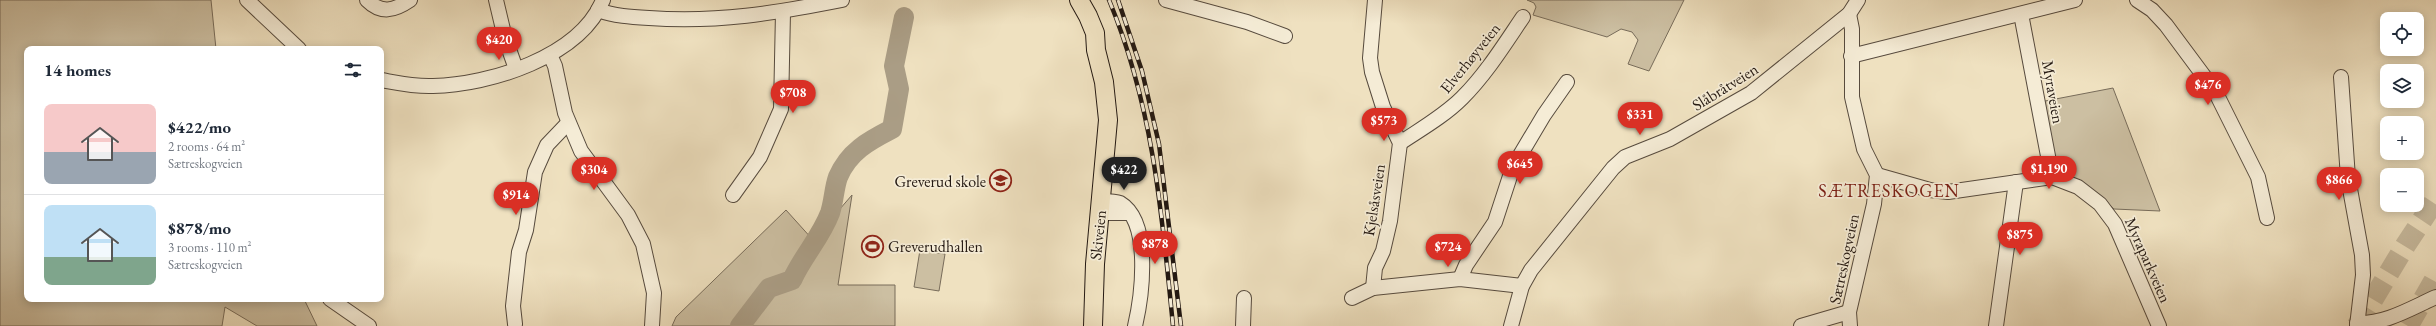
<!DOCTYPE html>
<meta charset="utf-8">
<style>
body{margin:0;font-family:"EB Garamond",serif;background:#f6f6f7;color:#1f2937;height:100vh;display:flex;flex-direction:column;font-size:15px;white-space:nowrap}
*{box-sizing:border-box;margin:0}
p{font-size:13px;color:#747a83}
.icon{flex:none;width:22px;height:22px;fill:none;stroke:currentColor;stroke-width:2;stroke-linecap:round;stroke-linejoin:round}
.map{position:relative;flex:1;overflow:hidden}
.sheet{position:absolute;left:24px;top:46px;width:360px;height:256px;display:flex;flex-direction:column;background:#fff;border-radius:8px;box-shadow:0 2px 10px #0003}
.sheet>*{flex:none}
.tools{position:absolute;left:2380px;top:12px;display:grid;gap:8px}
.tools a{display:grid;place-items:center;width:44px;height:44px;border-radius:8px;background:#fff;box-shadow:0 2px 10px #0003;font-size:20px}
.price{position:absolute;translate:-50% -34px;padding:0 9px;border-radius:14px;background:#d93025;color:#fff;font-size:13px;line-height:26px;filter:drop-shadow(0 1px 2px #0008)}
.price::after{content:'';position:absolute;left:50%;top:24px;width:12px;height:9px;margin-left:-6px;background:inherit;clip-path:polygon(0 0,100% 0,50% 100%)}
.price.selected{background:#222;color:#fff}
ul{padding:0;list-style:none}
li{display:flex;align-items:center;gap:12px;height:100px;padding:0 20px}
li+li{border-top:1px solid #e0e1e3}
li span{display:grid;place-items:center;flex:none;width:112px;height:80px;border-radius:8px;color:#555}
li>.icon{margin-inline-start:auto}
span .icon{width:48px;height:48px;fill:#fffc;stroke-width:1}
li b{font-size:17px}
h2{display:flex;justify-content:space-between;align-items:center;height:48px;padding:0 20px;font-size:17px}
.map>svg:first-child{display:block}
.green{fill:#ccbfa2;stroke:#786c5a}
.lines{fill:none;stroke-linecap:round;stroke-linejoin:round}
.river{stroke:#aa9d85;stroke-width:20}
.highway-tunnel{stroke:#c6b99d;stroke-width:21;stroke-dasharray:21 10;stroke-linecap:butt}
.minor-casing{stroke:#574b3e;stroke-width:16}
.major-casing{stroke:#241912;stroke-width:20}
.minor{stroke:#f5ecd6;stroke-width:14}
.major{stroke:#efe1c0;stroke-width:18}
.rail-casing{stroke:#241912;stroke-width:4.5}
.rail{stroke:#f5ecd6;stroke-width:3;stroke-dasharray:9;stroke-linecap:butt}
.labels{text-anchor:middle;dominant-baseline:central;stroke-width:3.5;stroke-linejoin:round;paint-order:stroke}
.street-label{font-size:16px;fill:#241912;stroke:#f5ecd6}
.poi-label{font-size:16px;fill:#241912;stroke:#f5ecd6;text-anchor:end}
.quarter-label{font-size:18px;letter-spacing:1px;fill:#7a1f14;stroke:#f5ecd6}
</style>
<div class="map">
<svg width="2436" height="326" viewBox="0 0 2436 326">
<rect width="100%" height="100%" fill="#efe1c0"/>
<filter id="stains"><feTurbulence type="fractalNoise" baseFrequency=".005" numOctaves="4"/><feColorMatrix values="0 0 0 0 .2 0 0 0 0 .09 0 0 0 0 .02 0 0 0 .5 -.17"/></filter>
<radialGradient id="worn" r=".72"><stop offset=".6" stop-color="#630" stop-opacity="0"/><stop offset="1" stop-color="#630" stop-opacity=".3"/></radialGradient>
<g class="green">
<polygon points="0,0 211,0 216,49 27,49 27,299 304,299 317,326 257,326 225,307 222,326 0,326"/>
<polygon points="1527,0 1684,0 1649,71 1628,64 1638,40 1632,32 1621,29 1607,37 1533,15 1536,7 1534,3"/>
<polygon points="2113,88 2160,211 2114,209 2087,185 2060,171 2057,165 2040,102"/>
<polygon points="852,195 838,285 895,285 895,326 672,326 676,317 786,210 813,240"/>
<polygon points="920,250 945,254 939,291 914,287"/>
</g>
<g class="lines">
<path class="river" d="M 740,326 L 769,288 L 792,280 C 803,256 821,237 830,213 C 834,201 834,188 838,177 C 849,151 869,141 892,129 L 899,89 L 894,66 L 904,17"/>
<g class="highway-tunnel">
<polyline points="2357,326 2405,246 2436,199"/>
<polyline points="2408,326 2436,277"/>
</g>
<defs>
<g id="minor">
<polyline points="247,0 299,49"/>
<path d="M 367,0 C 381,14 394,11 410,0"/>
<polyline points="496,0 505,38 516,69"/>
<polyline points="1166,0 1247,22 1285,36"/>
<polyline points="2137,0 2152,10 2166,25 2215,91 2258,177 2267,218"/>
<path d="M 598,10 C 614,16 631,17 649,18 C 717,23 776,13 842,0"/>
<polyline points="1849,14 1852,29 1852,97 1864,149 1877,175 1874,204 1849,312 1850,326"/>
<polyline points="2021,14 2052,177"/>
<polyline points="550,55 555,66 565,113 581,151 628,215 643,244 654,293 652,326"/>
<polyline points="1851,56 2075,0"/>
<polyline points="2341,77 2348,178 2362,255 2363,275 2357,326"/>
<path d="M 381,80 C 398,83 416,87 433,86 C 489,85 580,57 603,0"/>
<path d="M 1400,143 C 1421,129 1444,116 1462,98 C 1486,74 1504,45 1523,17"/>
<polyline points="1877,175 1930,190 1948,192 2052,177 2078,187 2100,204 2115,224 2159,326"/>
<polyline points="733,195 760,157 781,109 783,12"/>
<path d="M 1102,201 C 1107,201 1115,201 1120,203 C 1152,222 1142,296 1135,326"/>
<polyline points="1100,213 1129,213"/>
<polyline points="1460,279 1466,265 1495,222 1513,167 1544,115 1567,82"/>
<polyline points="1373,288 1375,268 1383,251 1390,221 1400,143 1383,107 1372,72 1370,58 1375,0"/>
<polyline points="1352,298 1373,288 1460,279 1522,286"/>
<polyline points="330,299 369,326"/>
<path d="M 2357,323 C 2386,324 2411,308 2436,297"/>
<polyline points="515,324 513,306 519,252 526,230 535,172 547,145 568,123"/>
<polyline points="1243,326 1244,298"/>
<polyline points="1511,326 1522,286 1531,270 1613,168 1625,157 1670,139 1751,93 1849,14 1858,0"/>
<polyline points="1801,326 1849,312"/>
<polyline points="1996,326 2016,182"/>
</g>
<polyline id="major" points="1079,0 1088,16 1095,33 1096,50 1104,82 1108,120 1095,264 1093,326"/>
</defs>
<use href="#minor" class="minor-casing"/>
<use href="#major" class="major-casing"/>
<use href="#minor" class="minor"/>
<use href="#major" class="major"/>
<defs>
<g id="rail">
<path d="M 1109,0 C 1153,106 1162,213 1173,326"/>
<polyline points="1118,0 1142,71 1159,144 1181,326"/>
</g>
</defs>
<use href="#rail" class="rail-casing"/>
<use href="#rail" class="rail"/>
</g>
<defs>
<symbol id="school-ring" viewBox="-11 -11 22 22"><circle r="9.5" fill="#f5ecd6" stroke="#8f2418" stroke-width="1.5"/><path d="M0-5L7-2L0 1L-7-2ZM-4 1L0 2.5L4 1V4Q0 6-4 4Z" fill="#8f2418"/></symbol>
<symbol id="stadium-ring" viewBox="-11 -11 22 22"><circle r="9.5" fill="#f5ecd6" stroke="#8f2418" stroke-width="1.5"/><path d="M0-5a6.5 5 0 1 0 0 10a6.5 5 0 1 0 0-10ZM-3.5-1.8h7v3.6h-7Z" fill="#8f2418"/></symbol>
</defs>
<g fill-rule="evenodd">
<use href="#school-ring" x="988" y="168" width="25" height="25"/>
<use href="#stadium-ring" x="860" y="234" width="25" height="25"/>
</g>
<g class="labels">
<g class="street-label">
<text transform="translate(1470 58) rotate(-51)">Elverhøyveien</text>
<text transform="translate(1725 87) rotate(-32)">Slåbråtveien</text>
<text transform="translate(2053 92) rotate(80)">Myraveien</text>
<text transform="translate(1374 200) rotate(-81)">Kjelsåsveien</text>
<text transform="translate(1098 235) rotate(-84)">Skiveien</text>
<text transform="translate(1844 259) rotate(-78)">Sætreskogveien</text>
<text transform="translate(2148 260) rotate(66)">Myraparkveien</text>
</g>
<g class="poi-label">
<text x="986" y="181">Greverud skole</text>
<text x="888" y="246" text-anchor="start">Greverudhallen</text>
</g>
<g class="quarter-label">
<text x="1889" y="190">SÆTRESKOGEN</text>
</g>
</g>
<rect width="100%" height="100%" filter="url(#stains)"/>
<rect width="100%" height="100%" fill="url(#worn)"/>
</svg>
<div class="tools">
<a><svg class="icon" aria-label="locate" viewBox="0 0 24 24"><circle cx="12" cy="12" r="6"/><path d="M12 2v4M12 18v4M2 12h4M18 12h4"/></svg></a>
<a><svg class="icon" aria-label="layers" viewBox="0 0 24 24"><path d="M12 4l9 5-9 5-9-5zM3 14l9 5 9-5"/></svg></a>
<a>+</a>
<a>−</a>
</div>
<b class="price" style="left:499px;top:61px">$420</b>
<b class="price" style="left:2208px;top:106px">$476</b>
<b class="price" style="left:793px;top:114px">$708</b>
<b class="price" style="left:1640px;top:136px">$331</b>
<b class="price" style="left:1384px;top:142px">$573</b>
<b class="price" style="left:1520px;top:185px">$645</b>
<b class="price" style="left:2049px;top:190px">$1,190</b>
<b class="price" style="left:594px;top:191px">$304</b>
<b class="price selected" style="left:1124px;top:191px">$422</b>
<b class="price" style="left:2339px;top:201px">$866</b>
<b class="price" style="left:516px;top:216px">$914</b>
<b class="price" style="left:2020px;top:256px">$875</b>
<b class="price" style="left:1155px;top:265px">$878</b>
<b class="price" style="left:1448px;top:268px">$724</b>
<section class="sheet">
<h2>14 homes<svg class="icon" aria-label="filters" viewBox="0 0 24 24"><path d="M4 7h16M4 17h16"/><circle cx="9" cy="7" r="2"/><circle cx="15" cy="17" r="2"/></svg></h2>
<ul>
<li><span style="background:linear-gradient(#f6c9c9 60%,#9aa5b1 0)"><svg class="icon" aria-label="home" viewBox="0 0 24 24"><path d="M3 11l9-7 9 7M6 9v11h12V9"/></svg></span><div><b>$422/mo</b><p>2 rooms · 64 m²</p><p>Sætreskogveien</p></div></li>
<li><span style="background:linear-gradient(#bfe0f5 65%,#7fa58c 0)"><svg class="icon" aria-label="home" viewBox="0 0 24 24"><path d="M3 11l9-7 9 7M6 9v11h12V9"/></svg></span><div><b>$878/mo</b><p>3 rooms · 110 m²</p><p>Sætreskogveien</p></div></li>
</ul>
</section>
</div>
